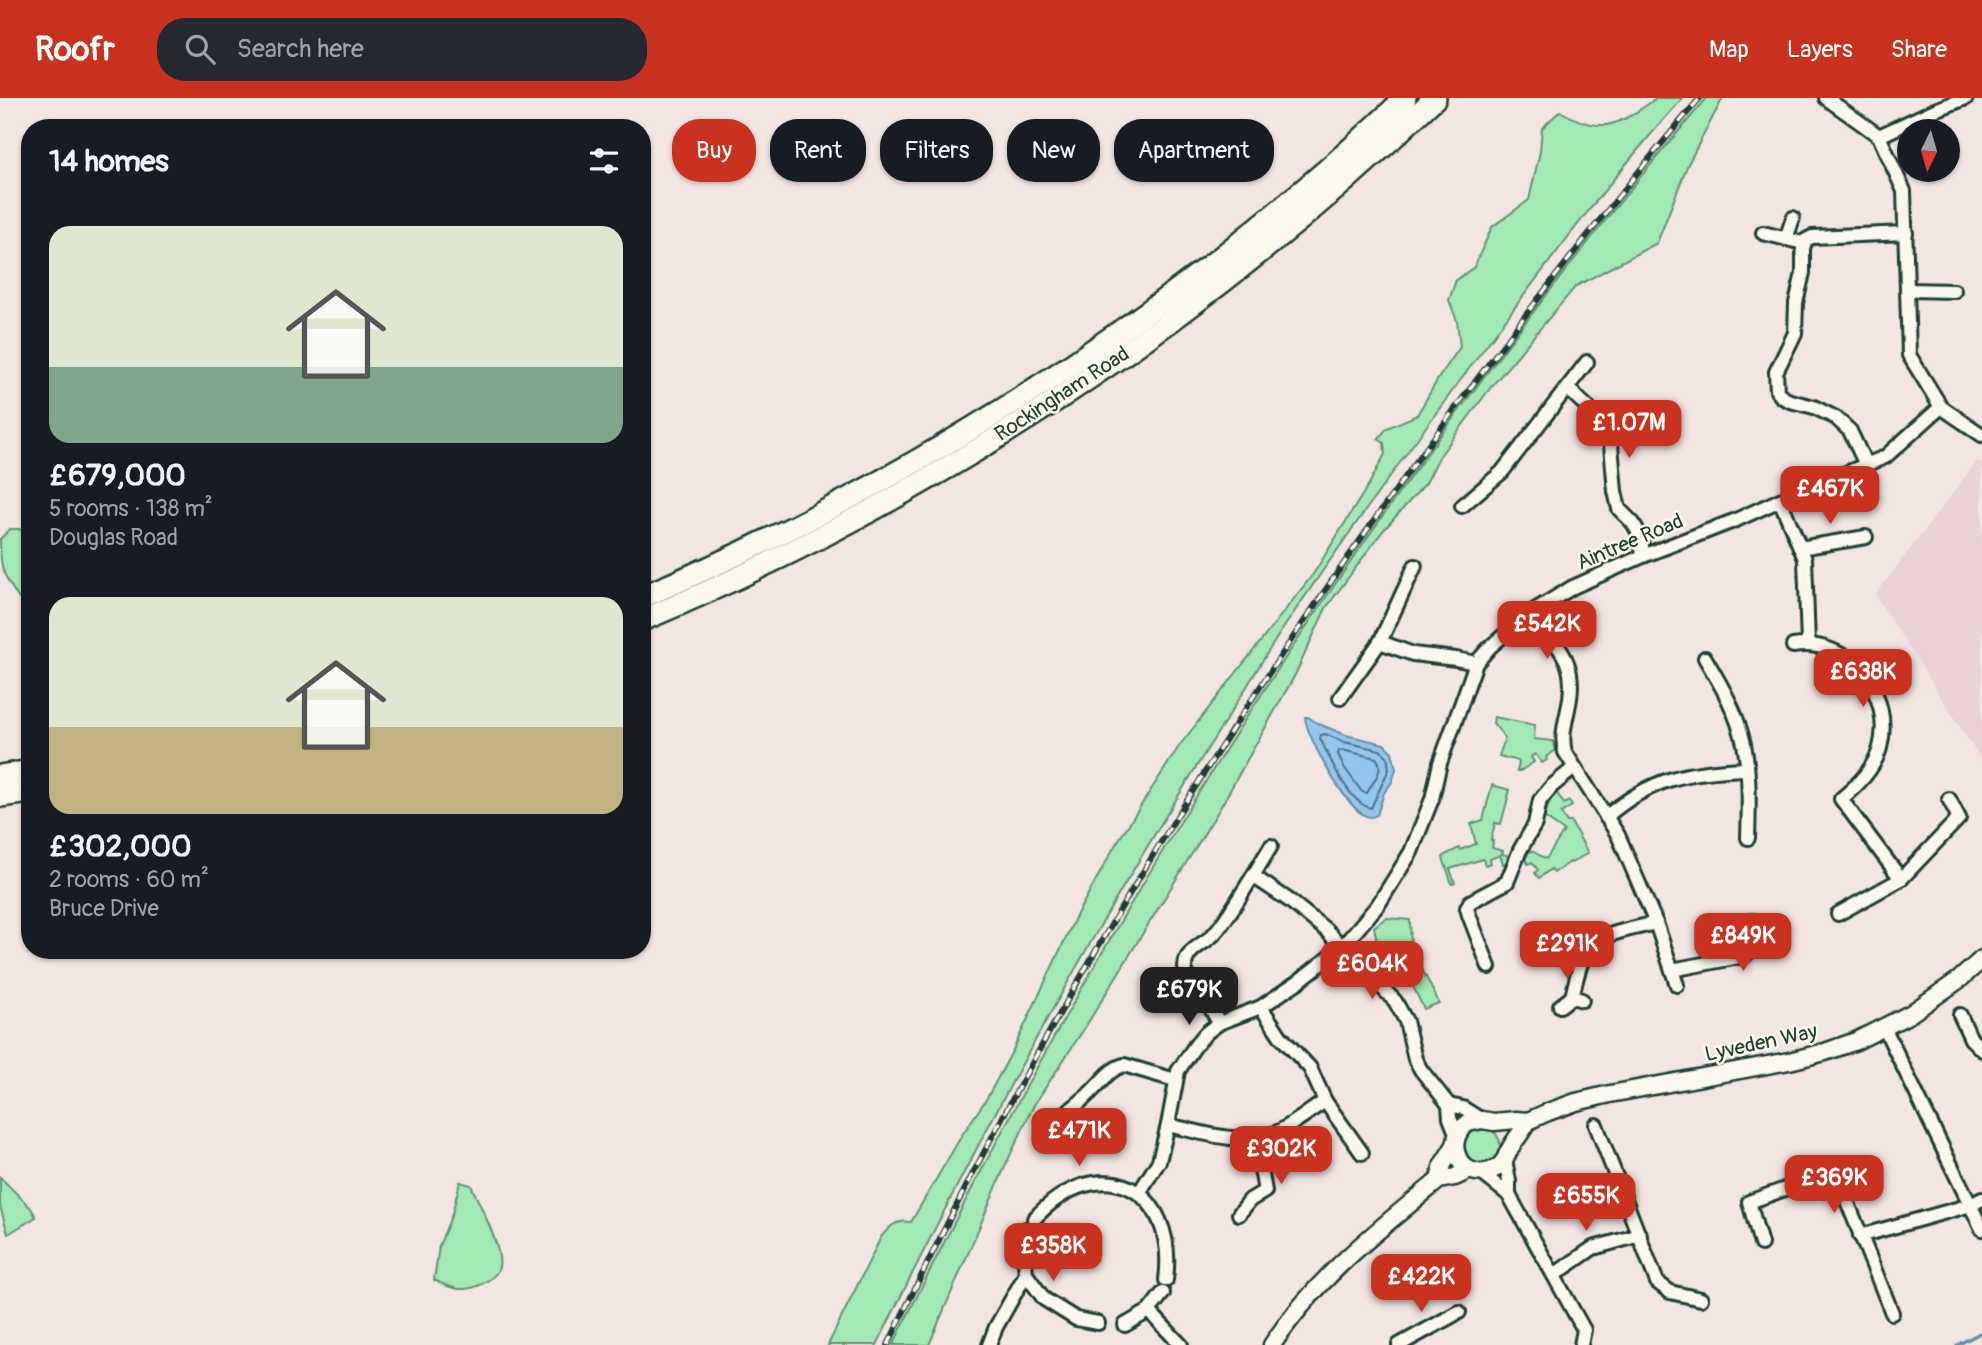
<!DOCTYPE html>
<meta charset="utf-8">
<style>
body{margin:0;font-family:Pangolin,sans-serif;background:#242831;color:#f1f3f6;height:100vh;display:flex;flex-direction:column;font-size:26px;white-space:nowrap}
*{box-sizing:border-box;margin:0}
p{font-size:23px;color:#9ea1a6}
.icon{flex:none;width:38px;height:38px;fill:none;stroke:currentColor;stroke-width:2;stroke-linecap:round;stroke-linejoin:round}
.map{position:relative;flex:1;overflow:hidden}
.details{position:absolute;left:21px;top:21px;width:630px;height:840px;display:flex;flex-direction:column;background:#171b24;border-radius:28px;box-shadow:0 2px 5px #0004}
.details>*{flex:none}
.guide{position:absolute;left:672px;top:21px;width:665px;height:63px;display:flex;gap:14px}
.needle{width:46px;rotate:185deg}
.buttons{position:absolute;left:1897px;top:21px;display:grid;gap:14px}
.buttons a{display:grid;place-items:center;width:63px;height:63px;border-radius:50%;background:#171b24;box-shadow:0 2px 5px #0004;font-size:35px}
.price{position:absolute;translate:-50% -60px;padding:0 16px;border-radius:14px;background:#c8321e;color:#fff;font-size:23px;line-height:46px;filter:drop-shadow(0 2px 4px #0008)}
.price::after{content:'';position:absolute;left:50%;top:42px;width:21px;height:16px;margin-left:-10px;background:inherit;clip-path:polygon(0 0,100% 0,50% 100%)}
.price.selected{background:#222;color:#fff}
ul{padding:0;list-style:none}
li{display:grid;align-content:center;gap:14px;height:371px;padding:0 28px}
li span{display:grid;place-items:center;height:217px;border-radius:21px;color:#555}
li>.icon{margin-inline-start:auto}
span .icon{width:126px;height:126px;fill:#fffc;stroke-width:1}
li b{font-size:30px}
h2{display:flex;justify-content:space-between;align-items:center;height:84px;padding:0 28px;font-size:30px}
.chip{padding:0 24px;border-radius:28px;background:#171b24;box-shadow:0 2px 5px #0004;font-size:24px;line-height:63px}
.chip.selected{background:#c8321e;color:#fff}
header{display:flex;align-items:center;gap:42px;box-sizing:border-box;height:98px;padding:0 35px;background:#c8321e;color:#fff}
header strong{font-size:33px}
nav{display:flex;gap:38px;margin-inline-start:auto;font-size:24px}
.search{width:490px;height:63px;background:#242831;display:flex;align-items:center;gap:18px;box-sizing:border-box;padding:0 24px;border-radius:28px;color:#9ea1a6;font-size:26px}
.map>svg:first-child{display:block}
.built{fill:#ead1d6}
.green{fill:#a3e9b5;stroke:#619374;stroke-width:2}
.water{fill:#93c5ef;stroke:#658fa4;stroke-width:2}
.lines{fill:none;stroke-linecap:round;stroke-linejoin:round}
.shore{stroke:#4d737f;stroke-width:2}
.stream{stroke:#658fa4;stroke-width:3.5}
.minor-casing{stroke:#1f3d34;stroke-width:18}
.tertiary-casing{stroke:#1f3d34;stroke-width:21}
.trunk-casing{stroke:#1f3d34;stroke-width:26}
.minor{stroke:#fbf7ec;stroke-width:12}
.tertiary{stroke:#fbf7ec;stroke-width:16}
.trunk{stroke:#fbf7ec;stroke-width:21}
.rail-casing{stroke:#1f3d34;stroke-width:6}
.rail{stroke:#fbf7ec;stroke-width:3.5;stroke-dasharray:10;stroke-linecap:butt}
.labels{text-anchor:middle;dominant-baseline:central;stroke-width:5;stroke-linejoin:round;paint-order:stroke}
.street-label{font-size:21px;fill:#1f3d34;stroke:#fbf7ec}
</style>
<header>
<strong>Roofr</strong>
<div class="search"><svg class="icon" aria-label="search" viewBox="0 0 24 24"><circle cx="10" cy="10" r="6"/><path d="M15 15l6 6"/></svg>Search here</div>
<nav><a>Map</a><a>Layers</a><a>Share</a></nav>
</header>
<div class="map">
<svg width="1982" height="1247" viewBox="0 0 1982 1247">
<rect width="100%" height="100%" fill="#f3e6e2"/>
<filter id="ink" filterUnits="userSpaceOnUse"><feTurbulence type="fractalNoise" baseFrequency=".0143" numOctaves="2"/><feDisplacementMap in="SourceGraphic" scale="14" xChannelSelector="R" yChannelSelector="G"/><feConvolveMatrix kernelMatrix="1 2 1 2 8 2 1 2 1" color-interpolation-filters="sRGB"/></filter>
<g filter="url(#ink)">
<polygon class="built" points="1977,363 1982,365 1982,663 1875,497"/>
<g class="green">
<path d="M 1657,0 L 1683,0 C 1604,87 1535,183 1465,276 C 1401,362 1338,449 1278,538 C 1262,563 1247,589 1231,614 C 1100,818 983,1029 877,1247 L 828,1247 L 881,1139 C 891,1127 896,1122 911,1124 L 962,1037 L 987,1000 L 1014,950 L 1076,818 L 1116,746 L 1180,647 L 1314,475 L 1369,386 L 1385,356 L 1384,345 L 1378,341 L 1387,330 L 1417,317 L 1438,281 L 1460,249 L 1457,223 L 1449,202 L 1456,182 L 1474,169 L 1492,129 L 1529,102 L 1540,53 L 1542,30 L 1560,13 C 1604,39 1619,26 1657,0 Z"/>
<path d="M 1707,0 L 1723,0 L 1688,66 L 1657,145 L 1576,188 L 1491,289 L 1439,359 L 1426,385 L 1382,434 L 1326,510 L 1295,577 L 1220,710 L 1084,931 L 1034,1007 L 1007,1064 L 929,1247 L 893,1247 C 1053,918 1242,605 1460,311 C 1539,205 1620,100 1707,0 Z"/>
<path d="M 10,431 L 19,431 L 30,436 L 30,502 L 19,501 C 2,475 0,471 0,441 Z"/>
<polygon points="1494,619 1535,627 1534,641 1553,643 1556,652 1546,659 1547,662 1542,665 1535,656 1531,659 1534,664 1520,673 1517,673 1519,665 1518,663 1499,658 1505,640 1493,625"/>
<polygon points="1492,687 1510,692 1501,726 1495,725 1491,742 1493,743 1492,750 1503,753 1502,756 1507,757 1508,760 1507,764 1503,766 1500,757 1490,761 1491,765 1485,767 1483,761 1450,771 1455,785 1452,786 1443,760 1445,757 1459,750 1460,752 1476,746 1471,726 1483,722"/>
<polygon points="1557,695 1564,706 1569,703 1572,708 1561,715 1567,724 1571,724 1588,755 1571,765 1570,764 1554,775 1551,771 1539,780 1535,775 1538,772 1532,764 1528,766 1525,761 1529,754 1532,753 1546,761 1564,733 1544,719 1551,700"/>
<polygon points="1386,820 1410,822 1411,849 1439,905 1424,911 1399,860 1380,858 1374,829"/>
<circle cx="1481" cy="1048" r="19"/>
<polygon points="0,1079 31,1110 36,1119 8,1136 0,1108"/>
<path d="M 460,1084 L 471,1087 C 479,1106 503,1150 499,1169 C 497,1178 487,1183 480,1187 C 462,1195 450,1190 434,1182 L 439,1148 L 452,1116 Z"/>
</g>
<path class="water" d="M 1305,619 L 1308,619 L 1319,626 L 1346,637 L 1384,646 L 1392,654 L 1396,671 L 1392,684 L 1384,695 L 1377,717 C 1372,719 1371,720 1366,718 C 1347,711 1306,639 1305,619 Z"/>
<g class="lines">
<g class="shore">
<path d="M 1325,636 L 1344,644 L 1380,652 L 1387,658 L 1389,671 L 1371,710 C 1350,707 1329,659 1320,640 L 1321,637 Z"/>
<path d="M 1342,652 L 1376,660 C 1386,671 1372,685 1367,695 L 1362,694 L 1344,669 L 1338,656 L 1339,653 Z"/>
</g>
<polyline class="stream" points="1957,1247 1982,1234"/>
<defs>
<g id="minor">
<polyline points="1826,0 1879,38 1904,93 1909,257 1941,309 1982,337"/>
<polyline points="1879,38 1935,12 1966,0"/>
<polyline points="1763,135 1803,145"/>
<polyline points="1786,141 1793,120"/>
<polyline points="1908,192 1954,193"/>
<polyline points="1567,290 1597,318 1611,347 1615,393 1619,411 1633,425 1641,439 1643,458"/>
<polyline points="1866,367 1850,333 1836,320 1814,309 1790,303 1782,299 1777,293 1776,274 1795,235 1796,205 1803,175 1803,150 1806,142 1812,139 1906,135"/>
<polyline points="1780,402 1805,461 1808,546"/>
<polyline points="1462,408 1502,374 1587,264"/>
<polyline points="1800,450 1866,439"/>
<path d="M 1530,515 C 1559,550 1579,563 1568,611 C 1565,626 1561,639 1565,654 L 1618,737 L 1656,825 L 1677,887"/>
<polyline points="1380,544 1413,556 1456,561 1476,565"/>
<path d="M 1793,548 C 1850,539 1894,596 1880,650 C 1874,671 1858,687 1841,701 L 1901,781 L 1838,816"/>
<path d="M 1705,560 C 1721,587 1737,614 1744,646 C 1750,676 1749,710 1748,740"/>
<polyline points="1340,600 1380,544 1415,468"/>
<path d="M 1606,719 C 1651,680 1689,673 1746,671"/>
<polyline points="1271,748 1253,778 1290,803 1326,832 1395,903 1406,923 1415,961 1421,972 1449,1007 1463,1010 1482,1022"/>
<polyline points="1901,781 1959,720 1949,701"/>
<polyline points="1489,869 1469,817 1467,810 1470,804 1507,784 1520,752 1535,726 1540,702 1552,688 1574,670"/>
<polyline points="1672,872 1744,858 1752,851 1753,835 1752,823"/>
<path d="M 1572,899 C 1576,883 1579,865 1588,851 C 1600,835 1637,830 1656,825"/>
<polyline points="1560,908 1572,899 1582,902"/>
<polyline points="1261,909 1281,939 1310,970 1325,1003 1362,1055"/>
<polyline points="1960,917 1971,941 1982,952"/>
<path d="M 1219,925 C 1211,912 1206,898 1196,887 C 1191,881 1185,878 1185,869 C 1185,852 1203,847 1213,837 C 1227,822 1241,796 1253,778"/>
<polyline points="1884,929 1982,1131"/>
<polyline points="1449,1007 1450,1020 1457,1038"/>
<path d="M 1056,1023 C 1067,1014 1080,1005 1090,995 C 1101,985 1109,971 1124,967 L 1175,982"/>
<path d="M 1168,1027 C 1199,1034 1241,1048 1273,1036 C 1291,1029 1308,1014 1325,1003"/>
<polyline points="1596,1027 1657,1184 1670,1194 1701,1201"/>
<polyline points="1505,1062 1509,1083 1509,1097 1584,1232 1581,1247"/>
<polyline points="1480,1074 1509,1097"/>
<polyline points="1139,1095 1159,1063 1168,1027 1178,973 1195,948 1206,935 1219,925 1261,909 1299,883 1342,849 1378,807 1411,754 1432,701 1440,665 1476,565 1490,549 1530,515 1573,489 1643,458 1736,422 1780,402 1885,359 1941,309"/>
<polyline points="1239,1116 1250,1102 1265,1093 1255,1039"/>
<path d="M 1034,1121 C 1099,1050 1178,1088 1166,1182"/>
<polyline points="1026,1131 1023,1142 1026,1176 1044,1201 1076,1221 1098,1225"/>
<polyline points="1860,1138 1971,1107 1982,1101"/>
<polyline points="1761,1146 1749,1104 1835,1073 1892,1215"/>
<polyline points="1554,1177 1593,1150 1640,1137"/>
<polyline points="1149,1213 1181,1247"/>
<polyline points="1125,1227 1149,1213 1163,1195"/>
<polyline points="989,1247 996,1229 1026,1176"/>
<polyline points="1399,1247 1459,1214"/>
</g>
<g id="tertiary">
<path d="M 1455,1047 C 1456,1058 1461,1069 1472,1073 C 1485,1077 1499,1072 1505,1061 C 1509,1054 1506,1057 1510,1051 C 1515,1041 1523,1033 1528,1023"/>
<polyline points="1439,1082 1443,1066 1455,1047 1457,1038 1461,1031 1468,1025 1482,1022 1494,1024 1516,1022 1528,1023 1548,1014 1576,1004 1610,996 1789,963 1825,954 1856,943 1910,916 1960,881 1982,861"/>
<path d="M 1272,1247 C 1316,1180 1378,1132 1439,1082 L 1455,1079 L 1470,1072"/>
</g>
<g id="trunk">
<path d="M 642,499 C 851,411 1046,295 1225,156 C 1287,107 1349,55 1405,0"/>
<path d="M 642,522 C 936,399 1206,221 1435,0"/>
<polyline points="0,678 30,673"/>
<polyline points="0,698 30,694"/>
</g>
</defs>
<use href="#minor" class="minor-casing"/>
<use href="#tertiary" class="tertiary-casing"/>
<use href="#trunk" class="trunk-casing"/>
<use href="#minor" class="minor"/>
<use href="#tertiary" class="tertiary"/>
<use href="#trunk" class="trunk"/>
<defs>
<path id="rail" d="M 888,1247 C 1043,917 1237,605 1454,312 C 1533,206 1614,101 1700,0"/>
</defs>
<use href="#rail" class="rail-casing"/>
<use href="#rail" class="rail"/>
</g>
</g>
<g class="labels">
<g class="street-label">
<text transform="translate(1062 296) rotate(-33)">Rockingham Road</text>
<text transform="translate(1630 444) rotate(-23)">Aintree Road</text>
<text transform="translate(1761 945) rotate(-12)">Lyveden Way</text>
</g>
</g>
</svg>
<div class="buttons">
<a><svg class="needle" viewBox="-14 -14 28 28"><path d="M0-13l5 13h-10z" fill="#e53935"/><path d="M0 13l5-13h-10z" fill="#9ea1a6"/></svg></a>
</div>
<b class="price" style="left:1629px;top:362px">£1.07M</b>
<b class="price" style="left:1830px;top:428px">£467K</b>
<b class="price" style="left:1547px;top:563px">£542K</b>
<b class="price" style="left:1863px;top:611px">£638K</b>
<b class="price" style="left:1743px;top:875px">£849K</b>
<b class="price" style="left:1567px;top:883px">£291K</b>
<b class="price" style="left:1372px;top:903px">£604K</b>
<b class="price selected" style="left:1189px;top:929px">£679K</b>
<b class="price" style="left:1079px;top:1070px">£471K</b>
<b class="price" style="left:1281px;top:1088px">£302K</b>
<b class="price" style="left:1834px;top:1117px">£369K</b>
<b class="price" style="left:1586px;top:1135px">£655K</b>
<b class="price" style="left:1053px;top:1185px">£358K</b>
<b class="price" style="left:1421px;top:1216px">£422K</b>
<div class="guide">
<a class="chip selected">Buy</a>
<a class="chip">Rent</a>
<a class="chip">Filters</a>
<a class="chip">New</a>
<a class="chip">Apartment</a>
</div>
<section class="details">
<h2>14 homes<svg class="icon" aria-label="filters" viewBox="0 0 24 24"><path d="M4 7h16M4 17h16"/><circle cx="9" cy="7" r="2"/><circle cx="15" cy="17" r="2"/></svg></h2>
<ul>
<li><span style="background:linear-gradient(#dfe7d0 65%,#7fa58c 0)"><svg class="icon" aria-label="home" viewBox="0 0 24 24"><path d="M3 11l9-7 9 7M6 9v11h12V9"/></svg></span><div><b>£679,000</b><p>5 rooms · 138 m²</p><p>Douglas Road</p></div></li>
<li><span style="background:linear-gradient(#dfe7d0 60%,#c2b280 0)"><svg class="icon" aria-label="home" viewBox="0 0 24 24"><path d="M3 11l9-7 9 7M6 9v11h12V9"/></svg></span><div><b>£302,000</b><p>2 rooms · 60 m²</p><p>Bruce Drive</p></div></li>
</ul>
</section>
</div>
